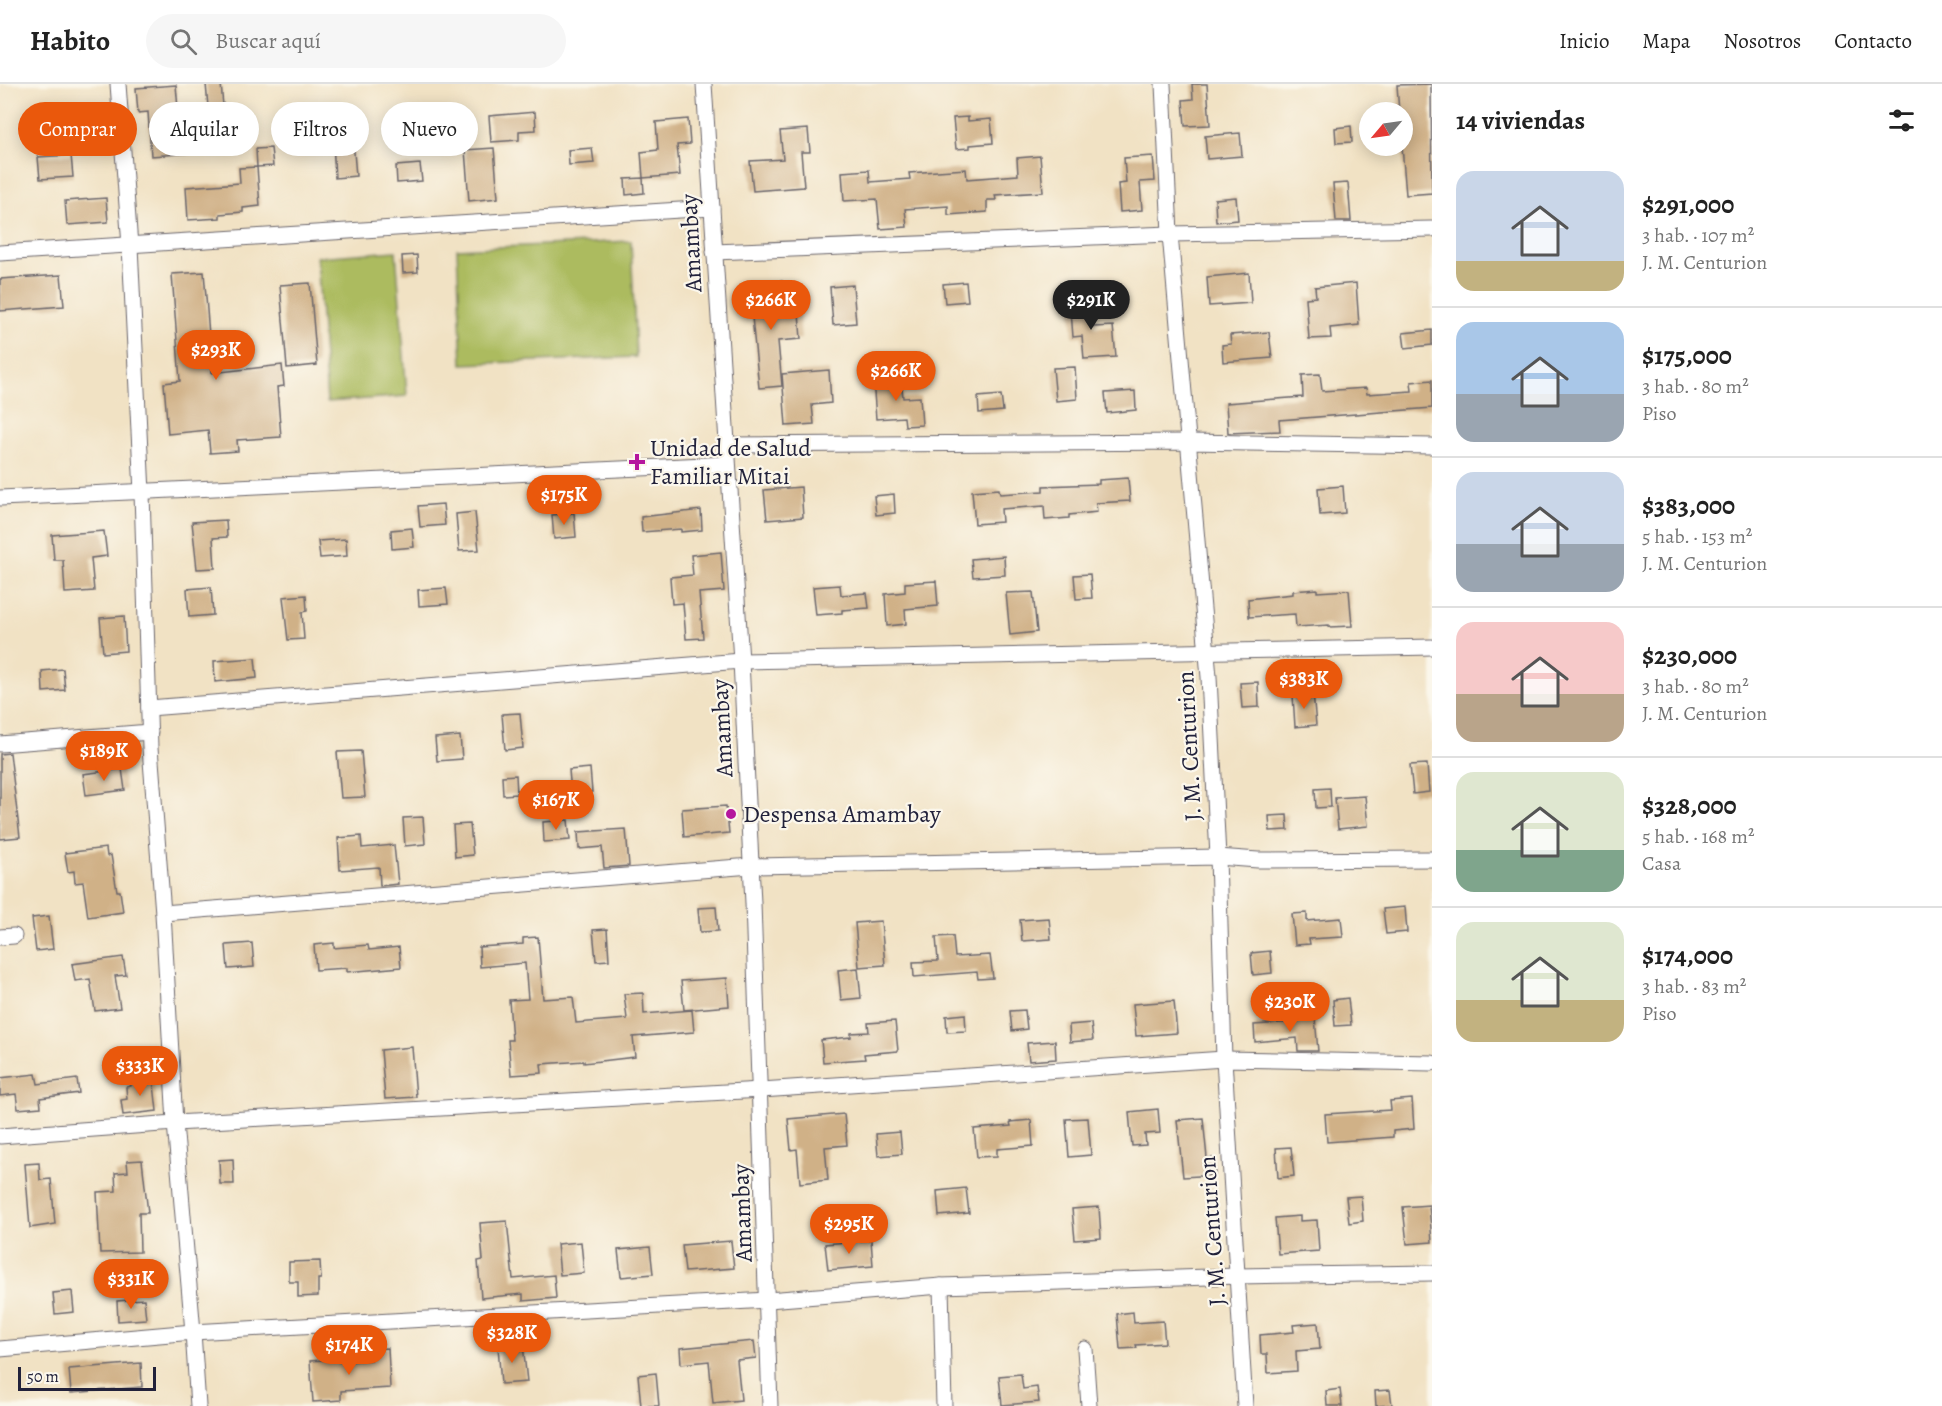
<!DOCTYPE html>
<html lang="es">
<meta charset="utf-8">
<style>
body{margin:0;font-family:Alegreya,serif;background:#f6f6f6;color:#222;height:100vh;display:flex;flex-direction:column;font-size:22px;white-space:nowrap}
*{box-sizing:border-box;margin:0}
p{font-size:20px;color:#767676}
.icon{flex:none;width:33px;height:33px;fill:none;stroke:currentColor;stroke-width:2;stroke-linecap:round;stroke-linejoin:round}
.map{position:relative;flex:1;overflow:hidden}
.side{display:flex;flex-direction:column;background:#fff;width:510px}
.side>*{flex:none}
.top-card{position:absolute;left:18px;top:18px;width:570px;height:54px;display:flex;gap:12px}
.needle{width:39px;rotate:241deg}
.buttons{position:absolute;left:1359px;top:18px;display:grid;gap:12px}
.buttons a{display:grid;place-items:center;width:54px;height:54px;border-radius:50%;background:#fff;box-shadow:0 3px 15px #0003;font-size:30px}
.scale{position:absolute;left:18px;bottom:15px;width:138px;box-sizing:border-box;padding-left:6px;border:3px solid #22223b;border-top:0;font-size:16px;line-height:21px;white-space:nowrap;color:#22223b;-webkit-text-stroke:4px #fbf7ec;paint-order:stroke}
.price{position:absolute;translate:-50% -51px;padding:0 14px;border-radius:21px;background:#ea580c;color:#fff;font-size:20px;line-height:39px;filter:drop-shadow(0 2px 3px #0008)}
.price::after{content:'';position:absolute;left:50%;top:36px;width:18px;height:14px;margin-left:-9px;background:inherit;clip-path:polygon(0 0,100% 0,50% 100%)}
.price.current{background:#222;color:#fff}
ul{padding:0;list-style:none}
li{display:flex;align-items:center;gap:18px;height:150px;padding:0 24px}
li+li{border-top:2px solid #e0e0e0}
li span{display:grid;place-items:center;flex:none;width:168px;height:120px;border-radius:18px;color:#555}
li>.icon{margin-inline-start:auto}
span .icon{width:72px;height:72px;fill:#fffc;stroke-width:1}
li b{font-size:26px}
h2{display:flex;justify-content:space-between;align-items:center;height:72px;padding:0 24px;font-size:26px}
.tag{padding:0 21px;border-radius:27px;background:#fff;box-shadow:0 3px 15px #0003;font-size:21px;line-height:54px}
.tag.current{background:#ea580c;color:#fff}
header{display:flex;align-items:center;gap:36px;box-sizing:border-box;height:84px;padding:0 30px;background:#fff;border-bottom:2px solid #e0e0e0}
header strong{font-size:28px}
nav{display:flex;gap:33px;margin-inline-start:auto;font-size:21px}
.search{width:420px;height:54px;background:#f6f6f6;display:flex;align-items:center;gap:15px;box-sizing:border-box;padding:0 21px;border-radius:33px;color:#767676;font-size:22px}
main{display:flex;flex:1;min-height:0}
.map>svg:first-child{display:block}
.green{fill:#acbb5e;stroke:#676e4c;stroke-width:1.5}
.building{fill:#d0b187}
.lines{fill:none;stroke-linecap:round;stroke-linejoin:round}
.minor-casing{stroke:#6a656b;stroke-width:17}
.minor{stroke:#fff;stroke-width:15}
.poi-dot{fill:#b5179e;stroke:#fbf7ec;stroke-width:2}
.labels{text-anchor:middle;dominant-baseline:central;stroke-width:4.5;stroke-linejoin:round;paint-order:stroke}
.street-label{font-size:24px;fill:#22223b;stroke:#fbf7ec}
.poi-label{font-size:24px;fill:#22223b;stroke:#fbf7ec;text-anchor:start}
</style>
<header>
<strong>Habito</strong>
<div class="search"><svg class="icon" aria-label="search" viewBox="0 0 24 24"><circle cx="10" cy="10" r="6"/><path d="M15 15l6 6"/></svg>Buscar aquí</div>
<nav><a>Inicio</a><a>Mapa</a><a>Nosotros</a><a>Contacto</a></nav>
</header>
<main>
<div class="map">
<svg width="1432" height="1322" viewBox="0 0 1432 1322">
<rect width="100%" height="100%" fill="#fbf7ec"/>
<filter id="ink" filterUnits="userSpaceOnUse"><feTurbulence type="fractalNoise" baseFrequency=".0167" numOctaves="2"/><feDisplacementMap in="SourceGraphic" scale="12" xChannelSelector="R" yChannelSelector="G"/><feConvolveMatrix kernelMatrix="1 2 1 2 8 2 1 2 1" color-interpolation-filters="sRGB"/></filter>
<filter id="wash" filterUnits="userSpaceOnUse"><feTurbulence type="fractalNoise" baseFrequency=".008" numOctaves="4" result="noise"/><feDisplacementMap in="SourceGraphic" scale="24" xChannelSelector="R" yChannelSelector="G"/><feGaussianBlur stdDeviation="1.35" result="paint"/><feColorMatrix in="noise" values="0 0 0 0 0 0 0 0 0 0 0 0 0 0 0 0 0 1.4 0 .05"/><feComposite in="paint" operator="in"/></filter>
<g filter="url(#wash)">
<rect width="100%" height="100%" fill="#f1e2c4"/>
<g class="green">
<polygon points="631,157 636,273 462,280 457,165"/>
<polygon points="396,167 407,312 327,318 317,173"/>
</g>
<g id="blocks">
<g class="building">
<polygon points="206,0 221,0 224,33 209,34"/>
<polygon points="1192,0 1207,0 1210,41 1185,42 1183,16 1193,15"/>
<polygon points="1431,0 1432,109 1406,111 1402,62 1402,28 1399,28 1397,1"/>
<polygon points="176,1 179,37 189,36 192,69 151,72 148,28 138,29 136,4"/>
<polygon points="72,21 74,41 53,42 51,22"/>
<polygon points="535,28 536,46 519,47 519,56 491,58 489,32"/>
<polygon points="968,33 968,37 991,35 993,59 970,61 970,64 956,65 953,34"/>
<polygon points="688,35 690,60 677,61 680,91 643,94 641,68 658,66 656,38"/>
<polygon points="1351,42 1352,58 1336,59 1335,44"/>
<polygon points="808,45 810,68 801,68 804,103 753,107 750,77 783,75 780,47"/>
<polygon points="1240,49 1242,72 1207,75 1205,52"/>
<polygon points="353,56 356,92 335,94 333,57"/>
<polygon points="271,64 273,82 257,83 256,65"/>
<polygon points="494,64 498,114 469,117 465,66"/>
<polygon points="592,64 594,79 569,81 568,66"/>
<polygon points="71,71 73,93 40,95 38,73"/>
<polygon points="1040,72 1043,108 995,111 996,116 987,116 987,128 948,131 948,122 905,125 907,143 880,145 877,115 844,117 842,88 869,86 870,98 910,95 909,89 966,85 967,95 1018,91 1017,74"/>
<polygon points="1153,72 1155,97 1140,98 1142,126 1120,128 1118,100 1126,99 1124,74"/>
<polygon points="420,80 422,97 397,99 396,82"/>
<polygon points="257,83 260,122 243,124 243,128 220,130 220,134 188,136 186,103 240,99 239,84"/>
<polygon points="643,94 644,109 626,111 625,95"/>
<polygon points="1348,99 1351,137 1336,137 1333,100"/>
<polygon points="1236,113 1238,136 1216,138 1215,115"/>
<polygon points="106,114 108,138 67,141 65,117"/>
<polygon points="417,171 418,188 403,189 402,172"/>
<polygon points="204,188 212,289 282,281 284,302 277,303 281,353 237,356 238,367 210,369 208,346 168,350 164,299 180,297 172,190"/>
<polygon points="1249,189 1251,219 1209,222 1207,193"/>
<polygon points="61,191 64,222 0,227 0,195"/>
<polygon points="782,197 785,230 799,229 801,255 778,257 782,302 759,304 752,233 754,233 751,200"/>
<polygon points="966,198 968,217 945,219 943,200"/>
<polygon points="310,199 317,281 287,284 280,201"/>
<polygon points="1356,199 1359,241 1330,244 1331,254 1309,255 1306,214 1316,213 1315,203"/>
<polygon points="853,201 856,239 833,241 830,203"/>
<polygon points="1091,212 1094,243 1113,242 1116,273 1084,275 1082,252 1073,253 1070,214"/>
<polygon points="1432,246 1432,261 1405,264 1403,249"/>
<polygon points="1269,248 1272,274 1223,278 1222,261 1231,260 1230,251"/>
<polygon points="1075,283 1077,315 1056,317 1053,284"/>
<polygon points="829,286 831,319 812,321 814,340 786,342 782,290"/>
<polygon points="1320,290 1322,307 1366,304 1367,310 1412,307 1411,298 1432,296 1432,324 1279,336 1280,347 1228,349 1226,319 1303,313 1302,291"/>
<polygon points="901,293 903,314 920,313 922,341 905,342 904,333 876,335 873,295"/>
<polygon points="1135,307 1136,326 1107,329 1105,309"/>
<polygon points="1001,311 1003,327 979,329 978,313"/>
<polygon points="1128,394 1130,417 1096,419 1097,428 1069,431 1069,434 1045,436 1044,422 1001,425 1002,438 975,440 972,407 999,405 1000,410 1043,407 1043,402 1099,400 1099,396"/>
<polygon points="1343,402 1345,429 1320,431 1318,404"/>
<polygon points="801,403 803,433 767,436 764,406"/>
<polygon points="894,410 895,429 876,431 874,412"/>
<polygon points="443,420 445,441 420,443 418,422"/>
<polygon points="701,426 702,446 681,448 681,445 642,448 641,433"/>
<polygon points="475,428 479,466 459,467 456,430"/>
<polygon points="574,429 576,453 554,455 552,431"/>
<polygon points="226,436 227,453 213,454 215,484 197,485 192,438"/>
<polygon points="412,444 414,463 392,465 391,446"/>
<polygon points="104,447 107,472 91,474 94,507 65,509 63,476 54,476 52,451"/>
<polygon points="346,455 347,472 320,474 318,457"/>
<polygon points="721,468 724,507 699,509 703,554 686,555 683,519 672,520 670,493 693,491 691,471"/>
<polygon points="1004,472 1005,491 973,493 971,475"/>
<polygon points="1090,490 1092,514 1076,515 1074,491"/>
<polygon points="936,497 938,522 905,525 906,540 887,542 885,510 905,508 905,499"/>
<polygon points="840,501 841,511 867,509 869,524 842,526 842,529 816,531 813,503"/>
<polygon points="211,503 213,531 189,533 187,505"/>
<polygon points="446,504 448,520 419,522 418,506"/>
<polygon points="1317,505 1317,508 1349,506 1352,542 1329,543 1329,541 1296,543 1295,530 1249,533 1248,515 1293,510 1293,507"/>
<polygon points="1033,508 1037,548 1010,551 1006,509"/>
<polygon points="306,511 307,527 302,528 304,555 288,556 283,513"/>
<polygon points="124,532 126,567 103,569 100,534"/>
<polygon points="255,574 257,594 215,598 214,577"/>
<polygon points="63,585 65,606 43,608 42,587"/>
<polygon points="1258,598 1259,623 1242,624 1240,599"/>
<polygon points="1313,609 1316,641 1295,643 1293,611"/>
<polygon points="520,629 523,664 505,666 502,630"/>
<polygon points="460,652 462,675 437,677 435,654"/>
<polygon points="361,667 365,713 341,714 337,668"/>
<polygon points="10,669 20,753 0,755 0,670"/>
<polygon points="1427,680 1429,708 1413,710 1410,681"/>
<polygon points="590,684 592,708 571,709 569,686"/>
<polygon points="122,685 125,706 86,711 83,690"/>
<polygon points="516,691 517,710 503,711 502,692"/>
<polygon points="1330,704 1331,723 1316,724 1315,705"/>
<polygon points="1365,712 1368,742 1338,745 1335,714"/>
<polygon points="726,722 729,749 684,753 682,725"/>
<polygon points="1287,731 1288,746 1270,747 1269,732"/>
<polygon points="423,733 425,760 405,762 403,734"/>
<polygon points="568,736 570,756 544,758 543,738"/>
<polygon points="470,740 473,771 455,773 453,741"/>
<polygon points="626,745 629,782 604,784 602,763 579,765 578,748"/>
<polygon points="361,752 362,764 394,761 398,800 380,802 379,783 340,786 338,754"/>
<polygon points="106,764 107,772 111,771 117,807 120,807 123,828 88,833 83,798 75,799 74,787 68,788 65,769"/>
<polygon points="716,823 718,847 700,848 698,824"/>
<polygon points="1405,823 1407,848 1386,850 1383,825"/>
<polygon points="1307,829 1307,837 1341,834 1343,853 1309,855 1310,860 1295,861 1292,830"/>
<polygon points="49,832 53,865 36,867 32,834"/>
<polygon points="1049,834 1051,855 1022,857 1020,836"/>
<polygon points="881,837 885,881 859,883 855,839"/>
<polygon points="607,845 609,876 596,877 593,846"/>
<polygon points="953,852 955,873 990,871 993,894 978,895 977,888 914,893 913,878 938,877 936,853"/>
<polygon points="538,853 543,915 573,913 576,939 627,935 624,910 643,909 644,930 692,926 694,948 633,953 635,973 584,979 584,977 541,980 542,989 511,991 508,956 512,956 509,916 528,915 525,879 480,883 479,863 523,860 523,854"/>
<polygon points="252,859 254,883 228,885 226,861"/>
<polygon points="334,859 334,864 368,861 369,866 399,863 401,883 347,888 347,884 316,886 314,861"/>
<polygon points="1270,867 1272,889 1253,891 1251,869"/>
<polygon points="123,873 126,891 115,892 120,924 95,927 90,895 75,897 72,880"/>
<polygon points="858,884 861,914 841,916 838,886"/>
<polygon points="727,894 729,922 684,926 681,897"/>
<polygon points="1348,914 1351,941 1335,942 1333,916"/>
<polygon points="1174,917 1177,949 1136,952 1133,920"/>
<polygon points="1025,926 1027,945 1012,947 1010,927"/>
<polygon points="965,930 966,947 947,948 946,932"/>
<polygon points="1315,934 1318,967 1298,967 1297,954 1255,958 1254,941 1295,938 1295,935"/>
<polygon points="895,937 898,967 864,970 865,975 823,978 821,956 851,953 851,949 869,948 868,939"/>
<polygon points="1091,939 1093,956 1070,958 1069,941"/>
<polygon points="1055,957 1056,975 1029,977 1027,959"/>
<polygon points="412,963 416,1013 385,1015 381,966"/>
<polygon points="36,990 38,1000 77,995 79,1009 40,1014 41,1023 18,1025 16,1010 0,1012 0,994"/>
<polygon points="153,992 157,1027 123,1031 121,1016 127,1015 126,1003 131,1002 130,995"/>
<polygon points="1412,1015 1414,1045 1393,1047 1393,1053 1327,1058 1325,1030 1391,1026 1390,1017"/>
<polygon points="1158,1025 1160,1049 1145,1050 1146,1061 1132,1062 1129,1028"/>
<polygon points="844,1030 847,1061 825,1063 828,1096 800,1099 797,1065 791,1066 788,1035"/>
<polygon points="1088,1034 1091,1071 1069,1073 1066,1035"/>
<polygon points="1203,1034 1207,1074 1213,1074 1215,1091 1183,1093 1177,1036"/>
<polygon points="1031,1036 1033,1062 997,1065 997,1072 977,1073 974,1045 1011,1042 1010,1038"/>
<polygon points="900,1048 902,1070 878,1072 876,1050"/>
<polygon points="1291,1063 1294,1092 1278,1094 1276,1064"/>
<polygon points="233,1075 234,1100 220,1100 219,1076"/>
<polygon points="142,1076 148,1129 139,1129 140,1168 100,1169 97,1108 116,1107 115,1089 128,1088 127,1077"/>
<polygon points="39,1079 40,1096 51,1095 55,1140 30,1144 25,1080"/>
<polygon points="966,1104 969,1129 939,1132 937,1107"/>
<polygon points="1361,1112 1363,1137 1349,1139 1346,1113"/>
<polygon points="1429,1121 1432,1158 1407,1160 1403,1123"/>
<polygon points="1099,1123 1101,1154 1075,1156 1072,1125"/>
<polygon points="1300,1132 1300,1137 1317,1136 1319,1167 1278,1170 1275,1134"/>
<polygon points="507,1137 513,1195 554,1191 556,1214 523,1217 523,1210 481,1214 478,1177 483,1176 480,1139"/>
<polygon points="871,1156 873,1182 828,1186 825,1160"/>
<polygon points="731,1157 734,1184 685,1188 682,1161"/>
<polygon points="581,1158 584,1189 560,1191 557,1160"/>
<polygon points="650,1163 653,1190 621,1193 618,1166"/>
<polygon points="320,1177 321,1195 318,1195 318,1212 298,1213 298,1198 289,1198 289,1178"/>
<polygon points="72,1207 74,1228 55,1230 53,1209"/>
<polygon points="144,1215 146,1235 118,1237 117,1217"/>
<polygon points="1133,1228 1134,1239 1163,1237 1165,1259 1136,1261 1137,1264 1120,1265 1117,1230"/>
<polygon points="1318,1239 1320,1265 1296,1267 1297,1287 1268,1289 1267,1270 1261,1270 1260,1251 1294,1248 1293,1241"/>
<polygon points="754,1257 756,1274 737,1276 741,1316 713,1319 709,1277 681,1280 680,1264"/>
<polygon points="523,1260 527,1298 501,1300 498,1262"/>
<polygon points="388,1264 390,1304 341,1307 341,1316 313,1318 310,1277 338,1275 339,1278 371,1276 370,1265"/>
<polygon points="141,1279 142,1303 71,1309 69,1285"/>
<polygon points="656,1289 659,1322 641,1322 638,1291"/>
<polygon points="1021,1290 1023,1305 1037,1303 1039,1318 1002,1321 999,1292"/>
<polygon points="1340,1305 1342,1322 1327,1322 1326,1307"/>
<polygon points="1390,1306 1392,1321 1376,1322 1375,1307"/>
</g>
</g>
</g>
<g filter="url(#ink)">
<use href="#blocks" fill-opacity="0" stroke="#6a656b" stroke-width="1.5"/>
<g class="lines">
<defs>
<g id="minor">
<polyline points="118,0 130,162 142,409 150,664 163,829 175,1039 193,1248 198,1322"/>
<polyline points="704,0 741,577 753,819 770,1322"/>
<polyline points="1163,0 1170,150 1209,593 1218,773 1224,975 1245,1322"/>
<polyline points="714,168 1170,150 1432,145"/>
<polyline points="0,169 712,124"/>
<polyline points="726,361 1188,358 1432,362"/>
<polyline points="0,414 727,380"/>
<polyline points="149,624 741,577 1432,563"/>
<polyline points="0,660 150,648"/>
<polyline points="163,829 751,782 1218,773 1258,776 1432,775"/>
<polyline points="0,853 14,852"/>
<polyline points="0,1052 175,1039 761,1006 1224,975 1432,979"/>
<polyline points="941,1202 944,1322"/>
<polyline points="0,1265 193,1248 768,1216 941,1202 1238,1192 1432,1189"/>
<polyline points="1085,1265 1089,1322"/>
</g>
</defs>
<use href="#minor" class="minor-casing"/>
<use href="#minor" class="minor"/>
</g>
</g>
<g class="poi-dot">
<path d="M634 369h6v6h6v6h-6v6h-6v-6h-6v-6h6z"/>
<circle cx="731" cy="730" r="6"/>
</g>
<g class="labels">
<g class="street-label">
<text transform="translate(691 159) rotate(-93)">Amambay</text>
<text transform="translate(722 644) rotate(-93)">Amambay</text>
<text transform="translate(1189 662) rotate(-93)">J. M. Centurion</text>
<text transform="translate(742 1129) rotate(-92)">Amambay</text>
<text transform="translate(1212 1147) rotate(-94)">J. M. Centurion</text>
</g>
<g class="poi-label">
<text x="650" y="364">Unidad de Salud<tspan x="650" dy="28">Familiar Mitai</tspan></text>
<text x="743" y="730">Despensa Amambay</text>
</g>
</g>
</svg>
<div class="buttons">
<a><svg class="needle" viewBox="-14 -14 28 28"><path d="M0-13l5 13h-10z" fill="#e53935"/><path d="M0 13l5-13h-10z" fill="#767676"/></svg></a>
</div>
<div class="scale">50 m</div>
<b class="price" style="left:771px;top:247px">$266K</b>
<b class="price current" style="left:1091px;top:247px">$291K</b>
<b class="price" style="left:216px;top:297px">$293K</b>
<b class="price" style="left:896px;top:318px">$266K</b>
<b class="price" style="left:564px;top:442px">$175K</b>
<b class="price" style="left:1304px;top:626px">$383K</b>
<b class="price" style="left:104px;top:698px">$189K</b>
<b class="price" style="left:556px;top:747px">$167K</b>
<b class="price" style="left:1290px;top:949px">$230K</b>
<b class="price" style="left:140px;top:1013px">$333K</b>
<b class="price" style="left:849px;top:1171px">$295K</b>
<b class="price" style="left:131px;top:1226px">$331K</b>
<b class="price" style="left:512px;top:1280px">$328K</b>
<b class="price" style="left:349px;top:1292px">$174K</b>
<div class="top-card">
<a class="tag current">Comprar</a>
<a class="tag">Alquilar</a>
<a class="tag">Filtros</a>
<a class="tag">Nuevo</a>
</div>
</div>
<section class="side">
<h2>14 viviendas<svg class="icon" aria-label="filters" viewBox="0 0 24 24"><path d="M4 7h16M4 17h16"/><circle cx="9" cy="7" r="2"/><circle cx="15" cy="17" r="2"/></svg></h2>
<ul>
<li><span style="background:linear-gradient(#c9d6e8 75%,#c2b280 0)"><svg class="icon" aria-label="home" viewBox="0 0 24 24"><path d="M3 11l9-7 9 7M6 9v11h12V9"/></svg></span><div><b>$291,000</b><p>3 hab. · 107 m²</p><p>J. M. Centurion</p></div></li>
<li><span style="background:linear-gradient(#a9c7e8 60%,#9aa5b1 0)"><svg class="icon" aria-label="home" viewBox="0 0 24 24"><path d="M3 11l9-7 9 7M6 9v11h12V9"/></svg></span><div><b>$175,000</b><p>3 hab. · 80 m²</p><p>Piso</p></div></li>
<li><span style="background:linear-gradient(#c9d6e8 60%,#9aa5b1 0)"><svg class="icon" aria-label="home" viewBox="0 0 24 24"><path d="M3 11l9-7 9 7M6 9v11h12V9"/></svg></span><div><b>$383,000</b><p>5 hab. · 153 m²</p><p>J. M. Centurion</p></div></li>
<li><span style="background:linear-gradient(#f6c9c9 60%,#b9a48a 0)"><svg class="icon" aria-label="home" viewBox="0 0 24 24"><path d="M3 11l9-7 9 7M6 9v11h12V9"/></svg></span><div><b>$230,000</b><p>3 hab. · 80 m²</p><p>J. M. Centurion</p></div></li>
<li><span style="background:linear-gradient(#dfe7d0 65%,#7fa58c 0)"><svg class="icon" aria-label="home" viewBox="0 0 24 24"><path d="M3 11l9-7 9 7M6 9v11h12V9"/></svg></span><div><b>$328,000</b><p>5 hab. · 168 m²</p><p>Casa</p></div></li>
<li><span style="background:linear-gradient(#dfe7d0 65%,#c2b280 0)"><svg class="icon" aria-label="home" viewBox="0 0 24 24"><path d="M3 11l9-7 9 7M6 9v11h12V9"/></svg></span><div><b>$174,000</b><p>3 hab. · 83 m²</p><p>Piso</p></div></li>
</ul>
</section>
</main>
